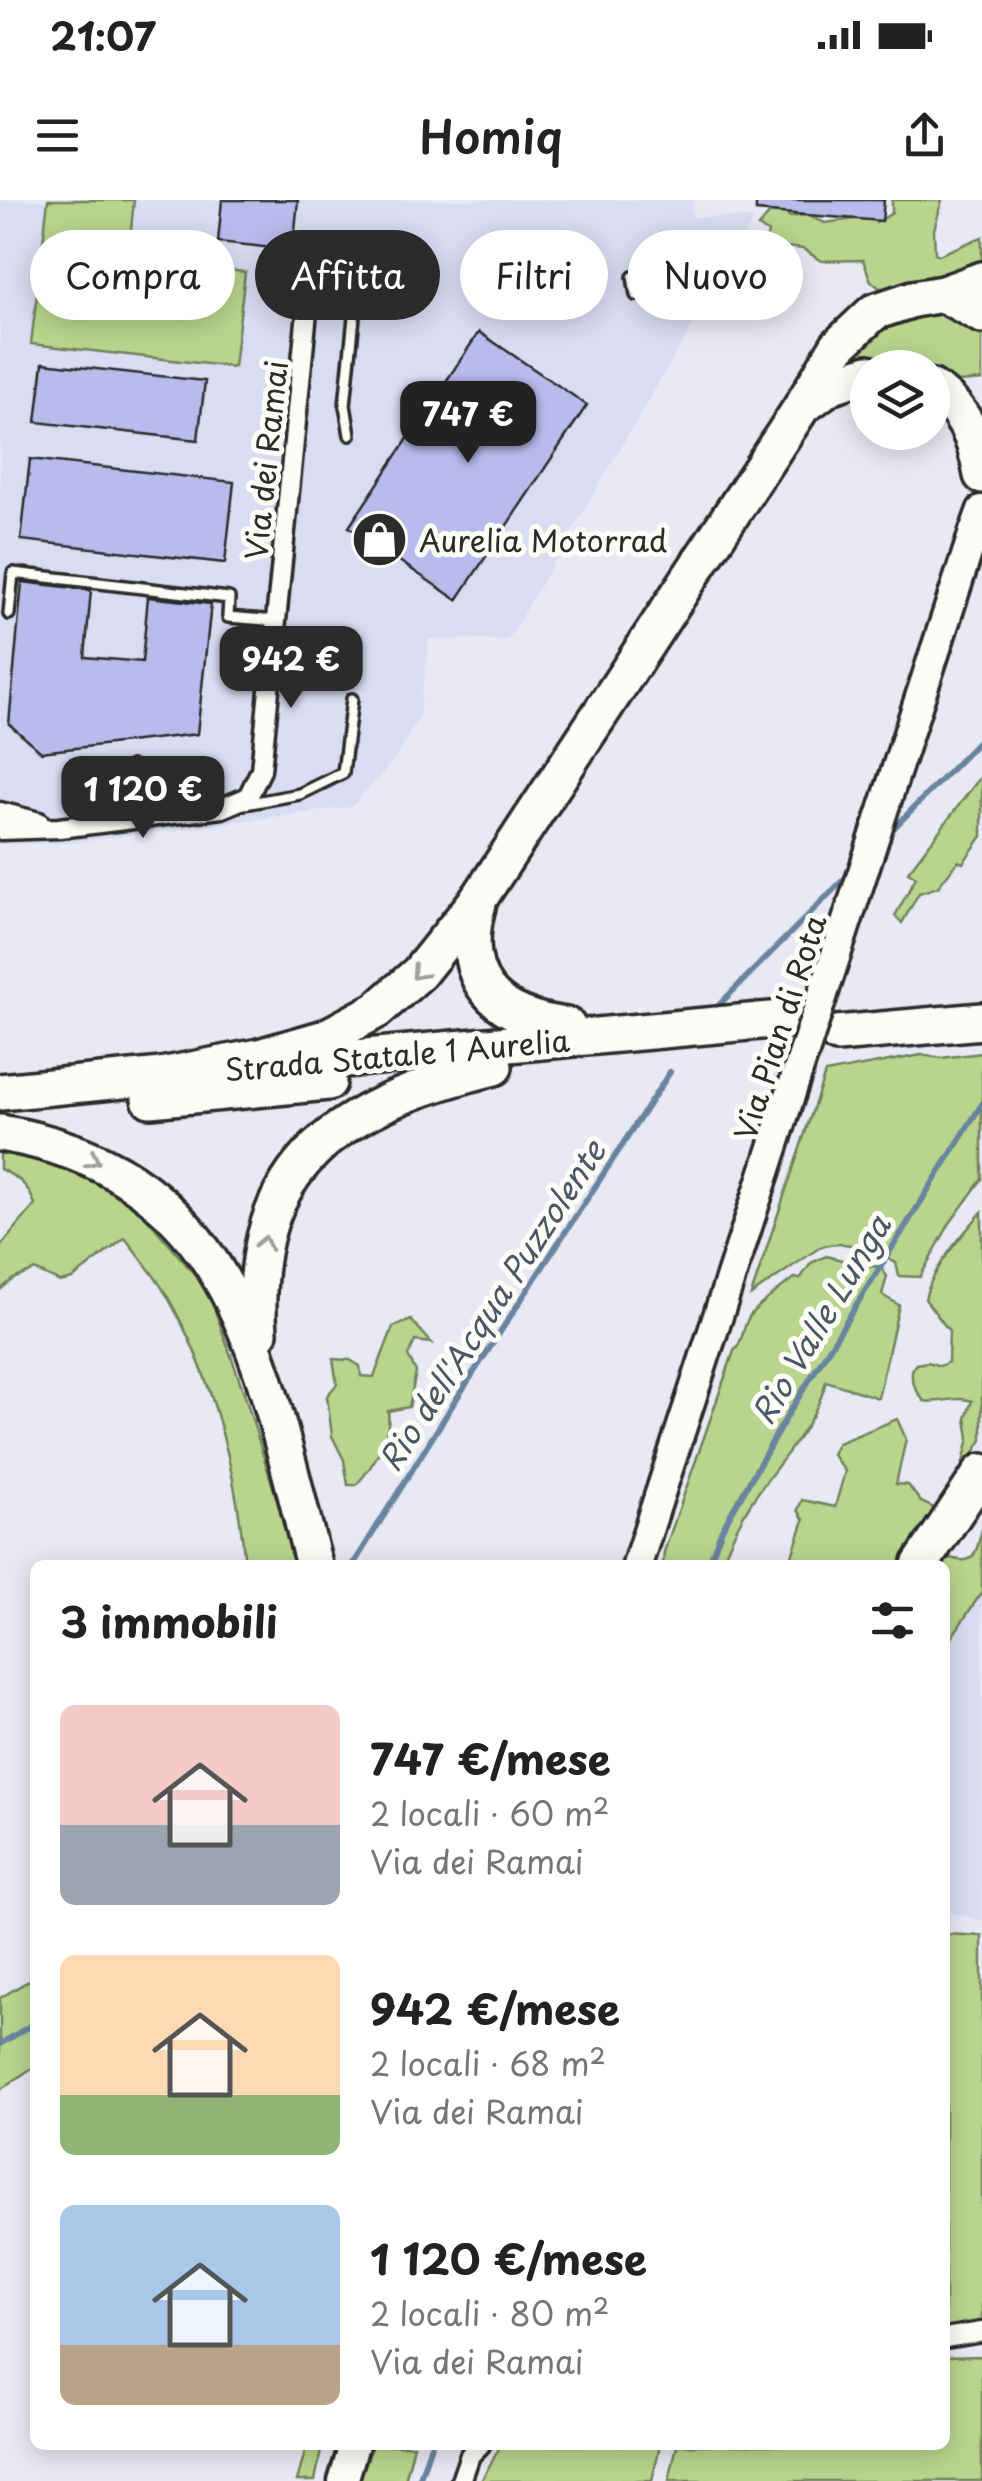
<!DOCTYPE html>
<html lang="it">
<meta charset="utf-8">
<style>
body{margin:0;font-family:"Playpen Sans",sans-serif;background:#f6f6f6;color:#222;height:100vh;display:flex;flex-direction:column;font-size:38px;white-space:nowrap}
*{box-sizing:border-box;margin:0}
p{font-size:32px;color:#767676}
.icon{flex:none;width:55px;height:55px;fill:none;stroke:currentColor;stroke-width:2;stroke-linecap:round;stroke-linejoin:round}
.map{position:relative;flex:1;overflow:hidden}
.side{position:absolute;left:30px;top:1360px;width:920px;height:890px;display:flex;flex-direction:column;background:#fff;border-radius:15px;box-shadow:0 5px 25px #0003}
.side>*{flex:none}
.guide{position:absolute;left:30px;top:30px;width:922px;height:90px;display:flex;gap:20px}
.buttons{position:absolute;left:850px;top:150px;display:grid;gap:20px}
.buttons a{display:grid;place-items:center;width:100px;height:100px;border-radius:50%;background:#fff;box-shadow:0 5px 25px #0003;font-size:50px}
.price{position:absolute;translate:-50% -85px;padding:0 22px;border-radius:20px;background:#2b2b2b;color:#fff;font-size:32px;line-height:65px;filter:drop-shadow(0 2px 5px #0008)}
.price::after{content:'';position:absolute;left:50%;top:60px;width:30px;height:22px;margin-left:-15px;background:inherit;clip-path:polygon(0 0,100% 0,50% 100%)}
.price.current{background:#222;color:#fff}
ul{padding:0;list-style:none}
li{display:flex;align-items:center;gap:30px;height:250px;padding:0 30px}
li span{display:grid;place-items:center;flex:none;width:280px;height:200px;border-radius:15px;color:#555}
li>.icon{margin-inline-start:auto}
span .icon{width:120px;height:120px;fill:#fffc;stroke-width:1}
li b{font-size:42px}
h2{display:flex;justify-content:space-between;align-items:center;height:120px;padding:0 30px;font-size:42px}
.chip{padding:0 35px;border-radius:45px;background:#fff;box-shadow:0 5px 25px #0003;font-size:35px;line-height:90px}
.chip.current{background:#2b2b2b;color:#fff}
.status{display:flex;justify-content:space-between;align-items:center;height:70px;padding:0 50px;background:#fff;direction:ltr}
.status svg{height:28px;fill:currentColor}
header{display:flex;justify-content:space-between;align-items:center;height:130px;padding:0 30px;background:#fff;font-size:45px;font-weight:600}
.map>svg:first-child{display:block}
.built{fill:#dadcf2}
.green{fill:#b8d58d;stroke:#72805c;stroke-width:2.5}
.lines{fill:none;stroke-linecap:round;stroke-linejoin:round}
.stream{stroke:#69849f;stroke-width:6}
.building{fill:#b8bced;stroke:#2b2b2b;stroke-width:2.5}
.highway-tunnel{stroke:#c2c3cc;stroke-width:35;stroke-dasharray:35 18;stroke-linecap:butt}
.lane-casing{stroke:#2b2b2b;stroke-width:16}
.street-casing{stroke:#2b2b2b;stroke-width:25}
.secondary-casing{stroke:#2b2b2b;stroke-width:35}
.highway-casing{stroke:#2b2b2b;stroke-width:42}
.lane{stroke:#fdfcf7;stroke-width:9}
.street{stroke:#fdfcf7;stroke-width:18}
.secondary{stroke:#fdfcf7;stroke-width:28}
.highway{stroke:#fdfcf7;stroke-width:35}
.secondary-bridge-casing{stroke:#2b2b2b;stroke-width:35;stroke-linecap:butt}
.secondary-bridge{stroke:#fdfcf7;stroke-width:28}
.oneway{stroke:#9e9e9b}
.labels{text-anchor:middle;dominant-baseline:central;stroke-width:10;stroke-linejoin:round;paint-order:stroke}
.street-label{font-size:30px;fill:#2b2b2b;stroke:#fdfcf7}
.poi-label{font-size:30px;fill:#2b2b2b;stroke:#fdfcf7;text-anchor:start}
.water-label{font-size:32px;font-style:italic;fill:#4a5765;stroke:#fdfcf7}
</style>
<div class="status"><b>21:07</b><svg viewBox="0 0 49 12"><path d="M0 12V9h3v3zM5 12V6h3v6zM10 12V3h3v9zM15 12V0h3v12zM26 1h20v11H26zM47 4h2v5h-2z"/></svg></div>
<header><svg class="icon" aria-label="menu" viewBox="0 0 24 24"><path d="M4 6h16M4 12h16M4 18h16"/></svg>Homiq<svg class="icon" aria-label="share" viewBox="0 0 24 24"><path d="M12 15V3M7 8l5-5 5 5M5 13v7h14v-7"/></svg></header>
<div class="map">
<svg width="982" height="2281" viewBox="0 0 982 2281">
<rect width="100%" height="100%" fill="#e8e9f4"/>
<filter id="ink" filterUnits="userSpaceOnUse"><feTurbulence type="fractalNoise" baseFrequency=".01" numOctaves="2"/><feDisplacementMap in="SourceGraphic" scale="20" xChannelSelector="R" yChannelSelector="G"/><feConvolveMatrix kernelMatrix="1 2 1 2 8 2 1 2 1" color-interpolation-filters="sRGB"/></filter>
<g filter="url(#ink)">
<g class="built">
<polygon points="0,0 693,0 692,17 755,18 508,440 429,439 419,516 396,558 351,607 68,643 0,644"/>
<polygon points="982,1381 982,1721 945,1711 945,1435"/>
</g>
<g class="green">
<polygon points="48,0 134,0 128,58 245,72 234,167 31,144"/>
<path d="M 892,0 L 942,0 L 934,30 L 935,53 L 939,55 L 982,37 L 982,75 L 888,95 L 871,81 L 863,60 L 821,61 L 803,49 L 786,47 L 771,67 L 760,67 C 758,53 767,45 768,32 L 758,27 L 771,12 L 784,12 L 790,17 L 806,15 L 825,23 L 870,17 L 876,23 L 892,13 Z"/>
<polygon points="928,104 982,131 982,180 959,182 933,175 932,168 833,163 853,136"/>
<polygon points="982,575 982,636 963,663 958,661 938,687 919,693 902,723 895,716 916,677 908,672"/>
<path d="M 982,853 L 982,979 L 950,1023 L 920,1077 L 899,1076 L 896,1063 C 871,1051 847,1037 819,1048 L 751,1095 L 825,873 L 921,855 L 941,858 Z"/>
<path d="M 0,945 L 69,962 L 133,1002 L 208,1090 L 244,1193 L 297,1365 L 245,1365 C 237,1273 213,1175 166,1094 C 154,1074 139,1056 125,1038 L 72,1079 L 60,1082 L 35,1070 L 13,1079 L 0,1090 L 0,1047 L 35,1005 C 28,984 19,978 0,969 Z"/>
<path d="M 982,1012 L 982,1240 L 966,1266 L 962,1267 L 969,1238 L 966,1218 L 972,1201 C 957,1195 940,1204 924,1201 C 916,1191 906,1174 916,1164 L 928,1162 L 940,1166 L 948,1162 L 949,1131 L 925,1099 C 931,1070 962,1035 982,1012 Z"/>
<path d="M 826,1056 L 850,1062 L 850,1087 L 856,1084 L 862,1067 L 879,1066 L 887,1076 L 882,1095 L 899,1105 L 878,1198 L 826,1181 C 816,1224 782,1258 757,1294 C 742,1315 730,1341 721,1365 L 663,1365 L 664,1352 L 734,1151 C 745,1140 741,1127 751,1114 C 755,1109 790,1080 795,1078 L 800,1079 L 811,1063 Z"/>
<path d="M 411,1120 L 432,1143 L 415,1141 L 408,1156 L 416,1172 L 409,1207 L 388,1211 C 392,1235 373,1267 356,1285 L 348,1285 L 344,1260 L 332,1236 L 327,1196 L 337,1184 L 333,1159 L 350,1160 L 360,1166 L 361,1176 L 374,1177 L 393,1127 Z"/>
<polygon points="897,1219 906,1239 896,1284 908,1285 921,1302 934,1308 935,1317 910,1365 789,1365 804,1320 798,1310 802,1300 835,1307 845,1271 832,1254 838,1243"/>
<path d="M 982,1329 L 982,1392 L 945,1447 L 945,1365 L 924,1365 L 944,1356 C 974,1367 975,1357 982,1329 Z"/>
<polygon points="945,1734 982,1736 982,2126 945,2132"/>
<polygon points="35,1777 35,1866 0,1890 0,1798"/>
<polygon points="982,2156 982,2281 669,2281 677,2245 945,2245 945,2157"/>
<polygon points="307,2245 322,2245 315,2281 297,2281"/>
<polygon points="373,2245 414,2245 405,2281 359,2281"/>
<polygon points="501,2245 660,2245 652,2281 481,2281"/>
</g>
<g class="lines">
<g class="stream">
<polyline points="888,634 982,538"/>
<polyline points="712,812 851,672"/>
<polyline points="353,1365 455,1201 670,872"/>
<polyline points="708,1365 722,1329 790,1211 982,904"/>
<polyline points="0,1844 35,1823"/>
<polyline points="419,2281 431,2245"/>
</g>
</g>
<g class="building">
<polygon points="222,0 298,0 293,50 218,42"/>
<polygon points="756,0 884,0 882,21 756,11"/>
<polygon points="479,132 587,205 457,400 349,327"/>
<polygon points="43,163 205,181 198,240 36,222"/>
<polygon points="30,259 234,282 225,363 21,340"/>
<polygon points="22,382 91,390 85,457 142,462 148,397 211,404 197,534 41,552 9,524"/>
</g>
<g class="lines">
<polyline class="highway-tunnel" points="783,839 837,834"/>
<defs>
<g id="lane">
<polyline points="633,77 636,95"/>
<path d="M 350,235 L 345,205 L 357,88 L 364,74 C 378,68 389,69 400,78"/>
<polyline points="9,414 13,373 229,398 228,417 277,421"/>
<polyline points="131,566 137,618"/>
<polyline points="245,604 300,594 343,573 352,499"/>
</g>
<g id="street">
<polyline points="0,612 39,622"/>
<polyline points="0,630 59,628 222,608 248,597 261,570 309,92"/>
<polyline points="945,2138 982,2132"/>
<polyline points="461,2281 470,2255 480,2245"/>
</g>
<g id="secondary">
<polyline points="974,332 982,310"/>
<polyline points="637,1365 653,1315"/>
<polyline points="343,2281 354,2245"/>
</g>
<g id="highway">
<polyline points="943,94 982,115"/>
<path d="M 932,188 C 964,208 976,239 982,275"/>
<polyline points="810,201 830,186 868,173"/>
<path d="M 478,703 C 457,779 493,817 567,826"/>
<polyline points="837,834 982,821"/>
<polyline points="290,864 793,818"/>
<polyline points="161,876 259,857 325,838 377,810 419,773 480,697 801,208 838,146 874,112 913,99 943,94 982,80"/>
<polyline points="0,892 183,874"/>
<polyline points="150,899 328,882"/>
<path d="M 0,933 C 239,972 262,1168 314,1365"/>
<path d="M 259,1133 C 246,960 343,905 494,867"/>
<polyline points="920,1365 982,1272"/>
</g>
</defs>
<use href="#lane" class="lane-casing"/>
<use href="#street" class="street-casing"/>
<use href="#secondary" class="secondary-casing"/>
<use href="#highway" class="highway-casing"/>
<use href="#lane" class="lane"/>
<use href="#street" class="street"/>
<use href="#secondary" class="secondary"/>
<use href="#highway" class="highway"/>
<defs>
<polyline id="secondary-bridge" points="653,1315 974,332"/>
</defs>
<use href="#secondary-bridge" class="secondary-bridge-casing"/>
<use href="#secondary-bridge" class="secondary-bridge"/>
</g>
<defs><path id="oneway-chevron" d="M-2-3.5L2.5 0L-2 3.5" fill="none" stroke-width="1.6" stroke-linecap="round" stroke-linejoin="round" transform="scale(2.5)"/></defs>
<g class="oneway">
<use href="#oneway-chevron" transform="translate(418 773) rotate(132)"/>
<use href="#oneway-chevron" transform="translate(93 960) rotate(25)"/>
<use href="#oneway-chevron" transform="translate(264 1043) rotate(-76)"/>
</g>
</g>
<defs>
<symbol id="shop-disc" viewBox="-11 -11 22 22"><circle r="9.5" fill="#2b2b2b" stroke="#fdfcf7"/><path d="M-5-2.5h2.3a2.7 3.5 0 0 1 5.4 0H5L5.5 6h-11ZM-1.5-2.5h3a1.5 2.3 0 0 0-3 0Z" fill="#fff"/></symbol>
</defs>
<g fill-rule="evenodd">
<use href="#shop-disc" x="348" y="308" width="63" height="63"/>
</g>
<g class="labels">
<g class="street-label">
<text transform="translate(265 260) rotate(-84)">Via dei Ramai</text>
<text transform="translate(779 827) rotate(-72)">Via Pian di Rota</text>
<text transform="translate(397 854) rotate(-5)">Strada Statale 1 Aurelia</text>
</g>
<g class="poi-label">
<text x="419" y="339">Aurelia Motorrad</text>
</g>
<g class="water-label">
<text transform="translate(491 1105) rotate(-57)">Rio dell'Acqua Puzzolente</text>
<text transform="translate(820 1119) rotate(-59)">Rio Valle Lunga</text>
</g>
</g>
</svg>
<div class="buttons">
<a><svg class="icon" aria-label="layers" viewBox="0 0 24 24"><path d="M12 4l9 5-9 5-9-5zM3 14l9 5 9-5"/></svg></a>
</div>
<b class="price current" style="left:468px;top:266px">747 €</b>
<b class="price" style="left:291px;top:511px">942 €</b>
<b class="price" style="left:143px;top:641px">1 120 €</b>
<div class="guide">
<a class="chip">Compra</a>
<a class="chip current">Affitta</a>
<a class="chip">Filtri</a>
<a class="chip">Nuovo</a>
</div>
<section class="side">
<h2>3 immobili<svg class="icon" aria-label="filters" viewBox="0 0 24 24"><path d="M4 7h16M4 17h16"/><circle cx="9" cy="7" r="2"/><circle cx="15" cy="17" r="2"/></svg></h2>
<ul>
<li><span style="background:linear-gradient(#f6c9c9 60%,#9aa5b1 0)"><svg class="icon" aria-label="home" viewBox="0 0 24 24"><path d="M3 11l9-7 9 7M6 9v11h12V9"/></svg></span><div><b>747 €/mese</b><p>2 locali · 60 m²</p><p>Via dei Ramai</p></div></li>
<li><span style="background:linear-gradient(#ffd9b3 70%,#8fb573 0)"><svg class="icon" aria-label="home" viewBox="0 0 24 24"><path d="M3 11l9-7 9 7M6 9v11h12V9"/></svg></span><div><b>942 €/mese</b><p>2 locali · 68 m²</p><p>Via dei Ramai</p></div></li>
<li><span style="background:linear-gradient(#a9c7e8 70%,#b9a48a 0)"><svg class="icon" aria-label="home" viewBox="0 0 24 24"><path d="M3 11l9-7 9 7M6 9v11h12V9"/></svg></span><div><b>1 120 €/mese</b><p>2 locali · 80 m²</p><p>Via dei Ramai</p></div></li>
</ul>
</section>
</div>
